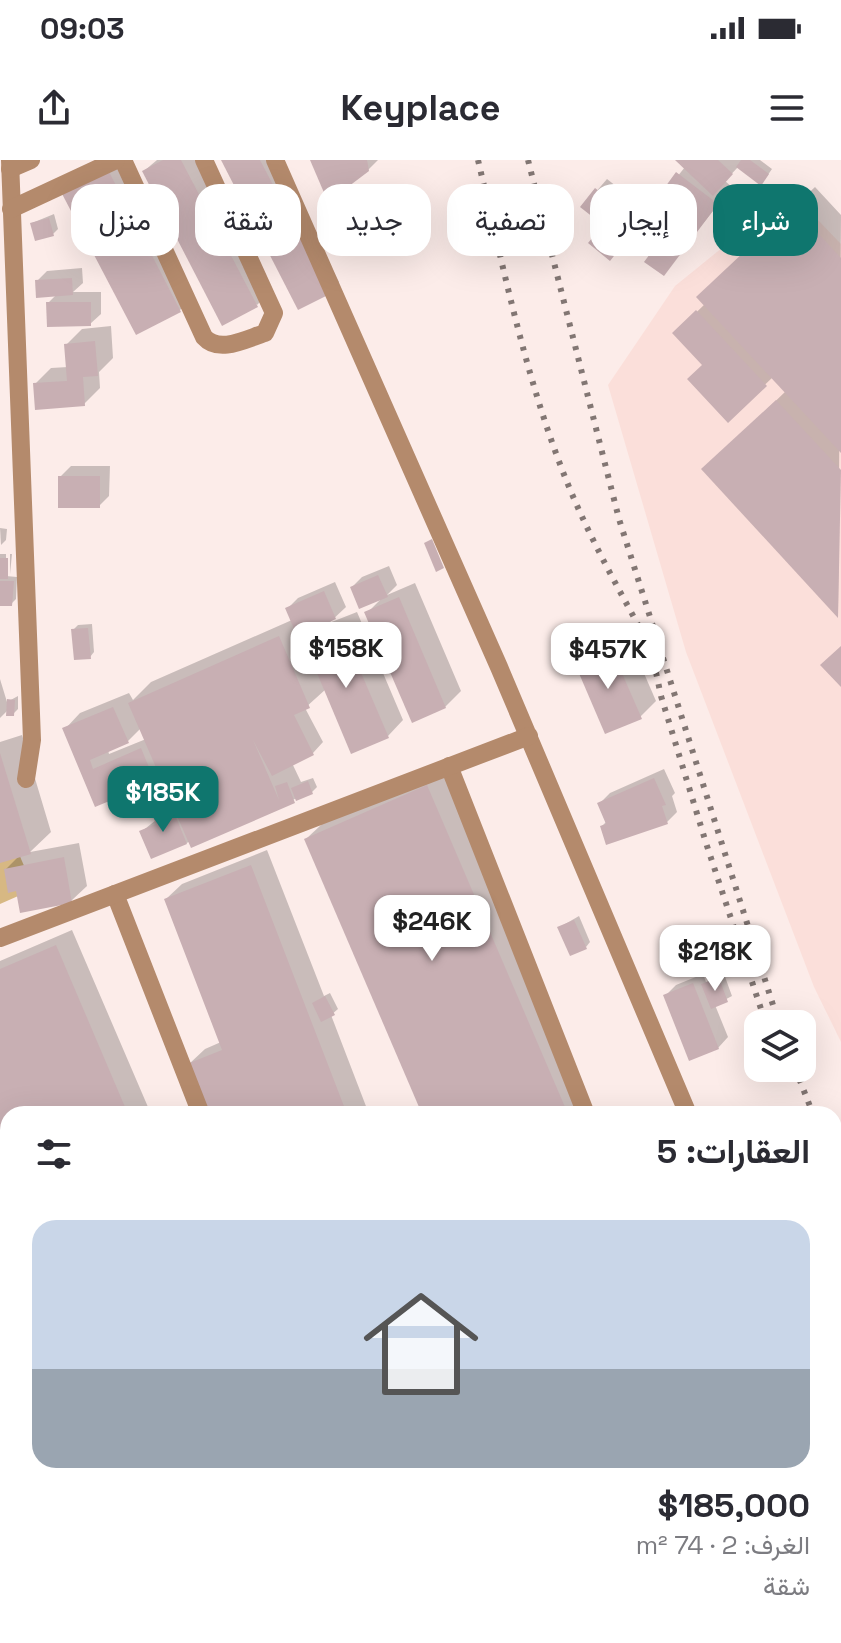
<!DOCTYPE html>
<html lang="ar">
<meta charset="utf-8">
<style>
body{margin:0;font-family:"Space Grotesk",Vazirmatn,sans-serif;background:#f7f7f7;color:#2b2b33;direction:rtl;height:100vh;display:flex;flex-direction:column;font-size:30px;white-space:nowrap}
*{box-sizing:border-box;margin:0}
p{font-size:26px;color:#7c7c81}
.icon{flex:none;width:44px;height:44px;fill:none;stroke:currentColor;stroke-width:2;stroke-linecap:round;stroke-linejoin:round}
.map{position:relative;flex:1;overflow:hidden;direction:ltr}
.sheet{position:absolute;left:0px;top:946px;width:842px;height:538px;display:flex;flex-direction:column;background:#fff;border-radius:24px 24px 0 0;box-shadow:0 8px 32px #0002;direction:rtl}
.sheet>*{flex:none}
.banner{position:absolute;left:24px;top:24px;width:794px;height:72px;direction:rtl;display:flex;gap:16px}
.controls{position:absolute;left:744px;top:850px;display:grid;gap:16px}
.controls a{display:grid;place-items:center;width:72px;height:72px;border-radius:16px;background:#fff;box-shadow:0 8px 32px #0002;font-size:40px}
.price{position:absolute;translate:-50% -68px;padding:0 18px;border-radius:16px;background:#fff;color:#222;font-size:26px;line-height:52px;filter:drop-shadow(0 2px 4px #0008)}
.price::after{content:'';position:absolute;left:50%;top:48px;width:24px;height:18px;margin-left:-12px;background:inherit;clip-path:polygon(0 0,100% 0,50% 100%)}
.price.current{background:#0f766e;color:#fff}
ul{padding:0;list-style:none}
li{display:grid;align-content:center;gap:16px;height:424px;padding:0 32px}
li+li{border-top:2px solid #e1e1e2}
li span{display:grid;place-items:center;height:248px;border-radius:24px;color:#555}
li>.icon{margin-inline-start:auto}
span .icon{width:144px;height:144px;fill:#fffc;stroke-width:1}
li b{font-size:34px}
h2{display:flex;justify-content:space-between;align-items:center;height:96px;padding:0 32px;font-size:34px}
.pill{padding:0 28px;border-radius:24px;background:#fff;box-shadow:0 8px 32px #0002;font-size:28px;line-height:72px}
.pill.current{background:#0f766e;color:#fff}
.status{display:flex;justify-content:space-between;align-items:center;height:56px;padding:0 40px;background:#fff;direction:ltr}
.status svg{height:22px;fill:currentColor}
header{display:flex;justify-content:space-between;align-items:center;height:104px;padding:0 32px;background:#fff;font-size:36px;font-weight:600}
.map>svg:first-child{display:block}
.built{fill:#fbdfda}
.green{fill:#d7b883}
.shadow{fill:#0003;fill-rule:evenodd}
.building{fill:#c8afb3}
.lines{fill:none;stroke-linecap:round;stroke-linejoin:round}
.street{stroke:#b48a6c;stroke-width:18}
.rail{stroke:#827673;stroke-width:6;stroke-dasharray:4 8;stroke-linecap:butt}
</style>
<div class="status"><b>09:03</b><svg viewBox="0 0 49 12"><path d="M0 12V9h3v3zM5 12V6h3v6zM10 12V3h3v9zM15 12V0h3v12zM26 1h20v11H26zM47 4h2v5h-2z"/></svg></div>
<header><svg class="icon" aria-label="menu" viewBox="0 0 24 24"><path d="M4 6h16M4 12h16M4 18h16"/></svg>Keyplace<svg class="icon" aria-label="share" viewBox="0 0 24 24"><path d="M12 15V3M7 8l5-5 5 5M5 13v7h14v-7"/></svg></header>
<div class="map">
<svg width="841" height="1483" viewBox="0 0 841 1483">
<rect width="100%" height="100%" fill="#fcece9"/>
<polygon class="built" points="791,32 841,84 841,882 814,827 686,492 608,225 675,126"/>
<polygon class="green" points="0,650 34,729 0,744"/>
<g class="shadow">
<polygon points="118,0 190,140 180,150 137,173 63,30"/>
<polygon points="197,0 267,135 257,145 144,11 157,0"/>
<polygon points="223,0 276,0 339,122 328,132"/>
<polygon points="312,0 378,0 368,10"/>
<polygon points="678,0 760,0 772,9 765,19 738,7 725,21 732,27 663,114 663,79 641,62 620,88 606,65 583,47 607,19 649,52 685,7"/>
<polygon points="815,27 841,55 838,455 704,310 786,231 773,217 728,260 705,205 675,173 705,144 720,116"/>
<polygon points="54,54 58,69 53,74 32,63"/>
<polygon points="82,108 83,123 73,132 101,132 101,154 90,164 48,143 57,134 37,121 47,111"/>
<polygon points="111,166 113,198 99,212 100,228 84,244 35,224 51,208 68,207 66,185 82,169"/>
<polygon points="71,306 110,306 109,336 99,346 60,317"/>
<polygon points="0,368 7,369 6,380 1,385"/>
<polygon points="0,394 6,394 6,416 17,417 16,439 11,444 0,444"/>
<polygon points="10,394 12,394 10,414"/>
<polygon points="389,406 397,425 387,435 415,423 461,531 445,547 367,453 382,438 352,427 362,417"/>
<path d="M 335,422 L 346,447 L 329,463 L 357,452 L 403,560 L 388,576 L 326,529 L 305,548 L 323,582 L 313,593 L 292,603 L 301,622 L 313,618 L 317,627 L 312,632 L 152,697 L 141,672 L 156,660 L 154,654 L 173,640 L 161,613 L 154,620 L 96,644 L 65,569 L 80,553 L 129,533 L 133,540 L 151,522 L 292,460 L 288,448 L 298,438 ZM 328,461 L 310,479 L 306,470 ZM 141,568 L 146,579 L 109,594 L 108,590 L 127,582 Z"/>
<polygon points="92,464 94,492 90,497 73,470 78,465"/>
<polygon points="627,474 656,541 640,557 577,505 593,489"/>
<polygon points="0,519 7,542 18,536 18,549 13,554 8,550 0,558"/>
<polygon points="22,575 51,672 30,692 79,683 87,726 71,741 18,729 6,709 20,695 0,701 0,582"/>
<polygon points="664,609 675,633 672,636 677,652 667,662 602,666 607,661 600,643 610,633"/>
<polygon points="443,611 590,954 424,954 306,679 322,664"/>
<polygon points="267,690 324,836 330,833 338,849 331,855 369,954 208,954 189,904 205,889 221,882 166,739 182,724"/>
<polygon points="579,756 590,782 586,787 560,767"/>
<polygon points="72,770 151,954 8,954 8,1010 0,992 0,801"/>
<polygon points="703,814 706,822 724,814 732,836 715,845 728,877 718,888 665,836 676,825"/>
<polygon points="835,1117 841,1136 834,1143 834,1118"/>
<polygon points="841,1145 841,1150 834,1153 834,1148"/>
<polygon points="834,1341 841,1355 841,1392 834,1397"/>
<polygon points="841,1423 841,1483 785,1483 782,1476 834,1476 834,1425"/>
<polygon points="129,1476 209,1476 210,1478 205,1483 114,1483"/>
<polygon points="227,1476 265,1476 268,1483 224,1483 229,1481"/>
<polygon points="316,1476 373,1476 375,1479 371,1483 319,1483"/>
<polygon points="441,1476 515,1476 518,1483 444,1483"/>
<polygon points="539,1476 648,1476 634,1483 533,1483"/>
<polygon points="711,1476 729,1476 733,1483 704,1483"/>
</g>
<g class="building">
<polygon points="163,0 181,0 258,147 222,166 142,11"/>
<polygon points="221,0 260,0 330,134 298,150"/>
<polygon points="310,0 367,0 369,11 328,42"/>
<polygon points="675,0 718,0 733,14 713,36"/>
<polygon points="741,0 750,0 769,14 761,26 736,7"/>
<polygon points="106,6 181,152 136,175 60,30"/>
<polygon points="676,12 718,44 664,116 644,102 661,79 640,63 610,101 588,83 603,65 580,47 595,28 639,63"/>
<polygon points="793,46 841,98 841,293 696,137"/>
<polygon points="49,58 54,76 35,81 30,63"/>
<polygon points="72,118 73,135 36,138 35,120"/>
<polygon points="46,142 91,142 91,166 47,167"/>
<polygon points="696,150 767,226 728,263 687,219 702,205 672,173"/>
<polygon points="95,181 98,216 83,217 85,246 35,250 33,223 67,221 64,184"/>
<polygon points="776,240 841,310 838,458 701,309"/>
<rect x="58" y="316" width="42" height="32"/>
<polygon points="432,379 444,408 436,412 424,383"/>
<rect x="0" y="398" width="8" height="21"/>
<polygon points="378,415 388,437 359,449 350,427"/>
<polygon points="0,421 14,421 12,446 0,446"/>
<polygon points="324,431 336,459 297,476 285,448"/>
<polygon points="399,437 446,548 412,563 364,452"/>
<polygon points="341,466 389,578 351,594 304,482"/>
<polygon points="88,468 91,499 74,500 71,469"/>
<polygon points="279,476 310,548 294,555 314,595 272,616 253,580 279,640 275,626 287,622 295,643 191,688 128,543"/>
<polygon points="841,486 841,527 820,505"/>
<polygon points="611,488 642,559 605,574 575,504"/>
<polygon points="7,539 15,540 14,556 6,556"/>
<polygon points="113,547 129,583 90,600 93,609 141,588 155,622 95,647 62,568"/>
<polygon points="0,593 31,694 0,703"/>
<polygon points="654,618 666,645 662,646 668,664 606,685 600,666 606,664 597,643"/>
<polygon points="308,621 313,634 296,641 291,628"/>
<polygon points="427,625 568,954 422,954 304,679"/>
<polygon points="171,645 187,684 151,699 139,671 156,664 152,654"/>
<polygon points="64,697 72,743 20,753 16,731 8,733 4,709"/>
<polygon points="251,705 347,954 206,954 187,904 222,890 164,739"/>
<polygon points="574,760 587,789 570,796 557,767"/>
<polygon points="56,785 128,954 8,954 8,1015 0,997 0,809"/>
<polygon points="719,818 728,842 711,849 701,824"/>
<polygon points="693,823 719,889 689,901 663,835"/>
<polygon points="325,836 335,855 321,862 312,843"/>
<polygon points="840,1153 841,1157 841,1267 834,1250 834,1155"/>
<polygon points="841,1431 841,1483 783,1483 780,1476 834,1476 834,1434"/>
<polygon points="144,1476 186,1476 189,1483 129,1483"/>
<polygon points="225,1476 244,1476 247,1483 227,1483"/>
<polygon points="313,1476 351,1476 354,1483 316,1483"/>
<polygon points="439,1476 497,1476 482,1483 442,1483"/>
<polygon points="542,1476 580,1476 583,1483 528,1483"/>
<polygon points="586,1476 652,1476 638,1483 589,1483"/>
</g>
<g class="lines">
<g class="street">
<polyline points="10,0 32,580 26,619"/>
<path d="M 123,0 L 204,177 C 219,194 246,179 265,173 L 274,153 L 204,0"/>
<polyline points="275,0 499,507 688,954"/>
<polyline points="10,9 31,0"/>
<polyline points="11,49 116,0"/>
<polyline points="449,606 586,954"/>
<polyline points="115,734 201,954"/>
<polyline points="0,778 529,576"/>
<polyline points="0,1253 8,1249"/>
<polyline points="834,1303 841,1321"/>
<polyline points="0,1377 8,1391"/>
<polyline points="834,1411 841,1408"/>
<polyline points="54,1476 58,1483"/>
<polyline points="672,1483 688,1476"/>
</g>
<g class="rail">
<path d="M 478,0 C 503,106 525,216 565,317 C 589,378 622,435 653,492"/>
<polyline points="528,0 619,359 779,864"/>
<polyline points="651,489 661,536 706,683 766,864"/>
<polyline points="795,908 813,954"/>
<polyline points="834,1001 841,1017"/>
<polyline points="834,1036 841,1051"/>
</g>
</g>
</svg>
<div class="controls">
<a><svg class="icon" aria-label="layers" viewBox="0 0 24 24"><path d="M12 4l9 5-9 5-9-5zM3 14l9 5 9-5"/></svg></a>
</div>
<b class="price" style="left:346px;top:530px">$158K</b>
<b class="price" style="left:608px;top:531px">$457K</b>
<b class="price current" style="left:163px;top:674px">$185K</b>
<b class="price" style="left:432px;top:803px">$246K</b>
<b class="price" style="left:715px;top:833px">$218K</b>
<div class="banner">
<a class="pill current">شراء</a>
<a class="pill">إيجار</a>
<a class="pill">تصفية</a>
<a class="pill">جديد</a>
<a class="pill">شقة</a>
<a class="pill">منزل</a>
</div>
<section class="sheet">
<h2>العقارات: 5<svg class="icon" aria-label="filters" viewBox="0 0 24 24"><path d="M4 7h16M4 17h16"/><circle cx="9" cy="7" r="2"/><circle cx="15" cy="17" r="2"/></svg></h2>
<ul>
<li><span style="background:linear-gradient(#c9d6e8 60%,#9aa5b1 0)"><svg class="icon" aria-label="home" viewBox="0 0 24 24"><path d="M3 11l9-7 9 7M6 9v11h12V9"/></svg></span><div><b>$185,000</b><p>الغرف: 2 · 74 m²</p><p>شقة</p></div></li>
</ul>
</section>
</div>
